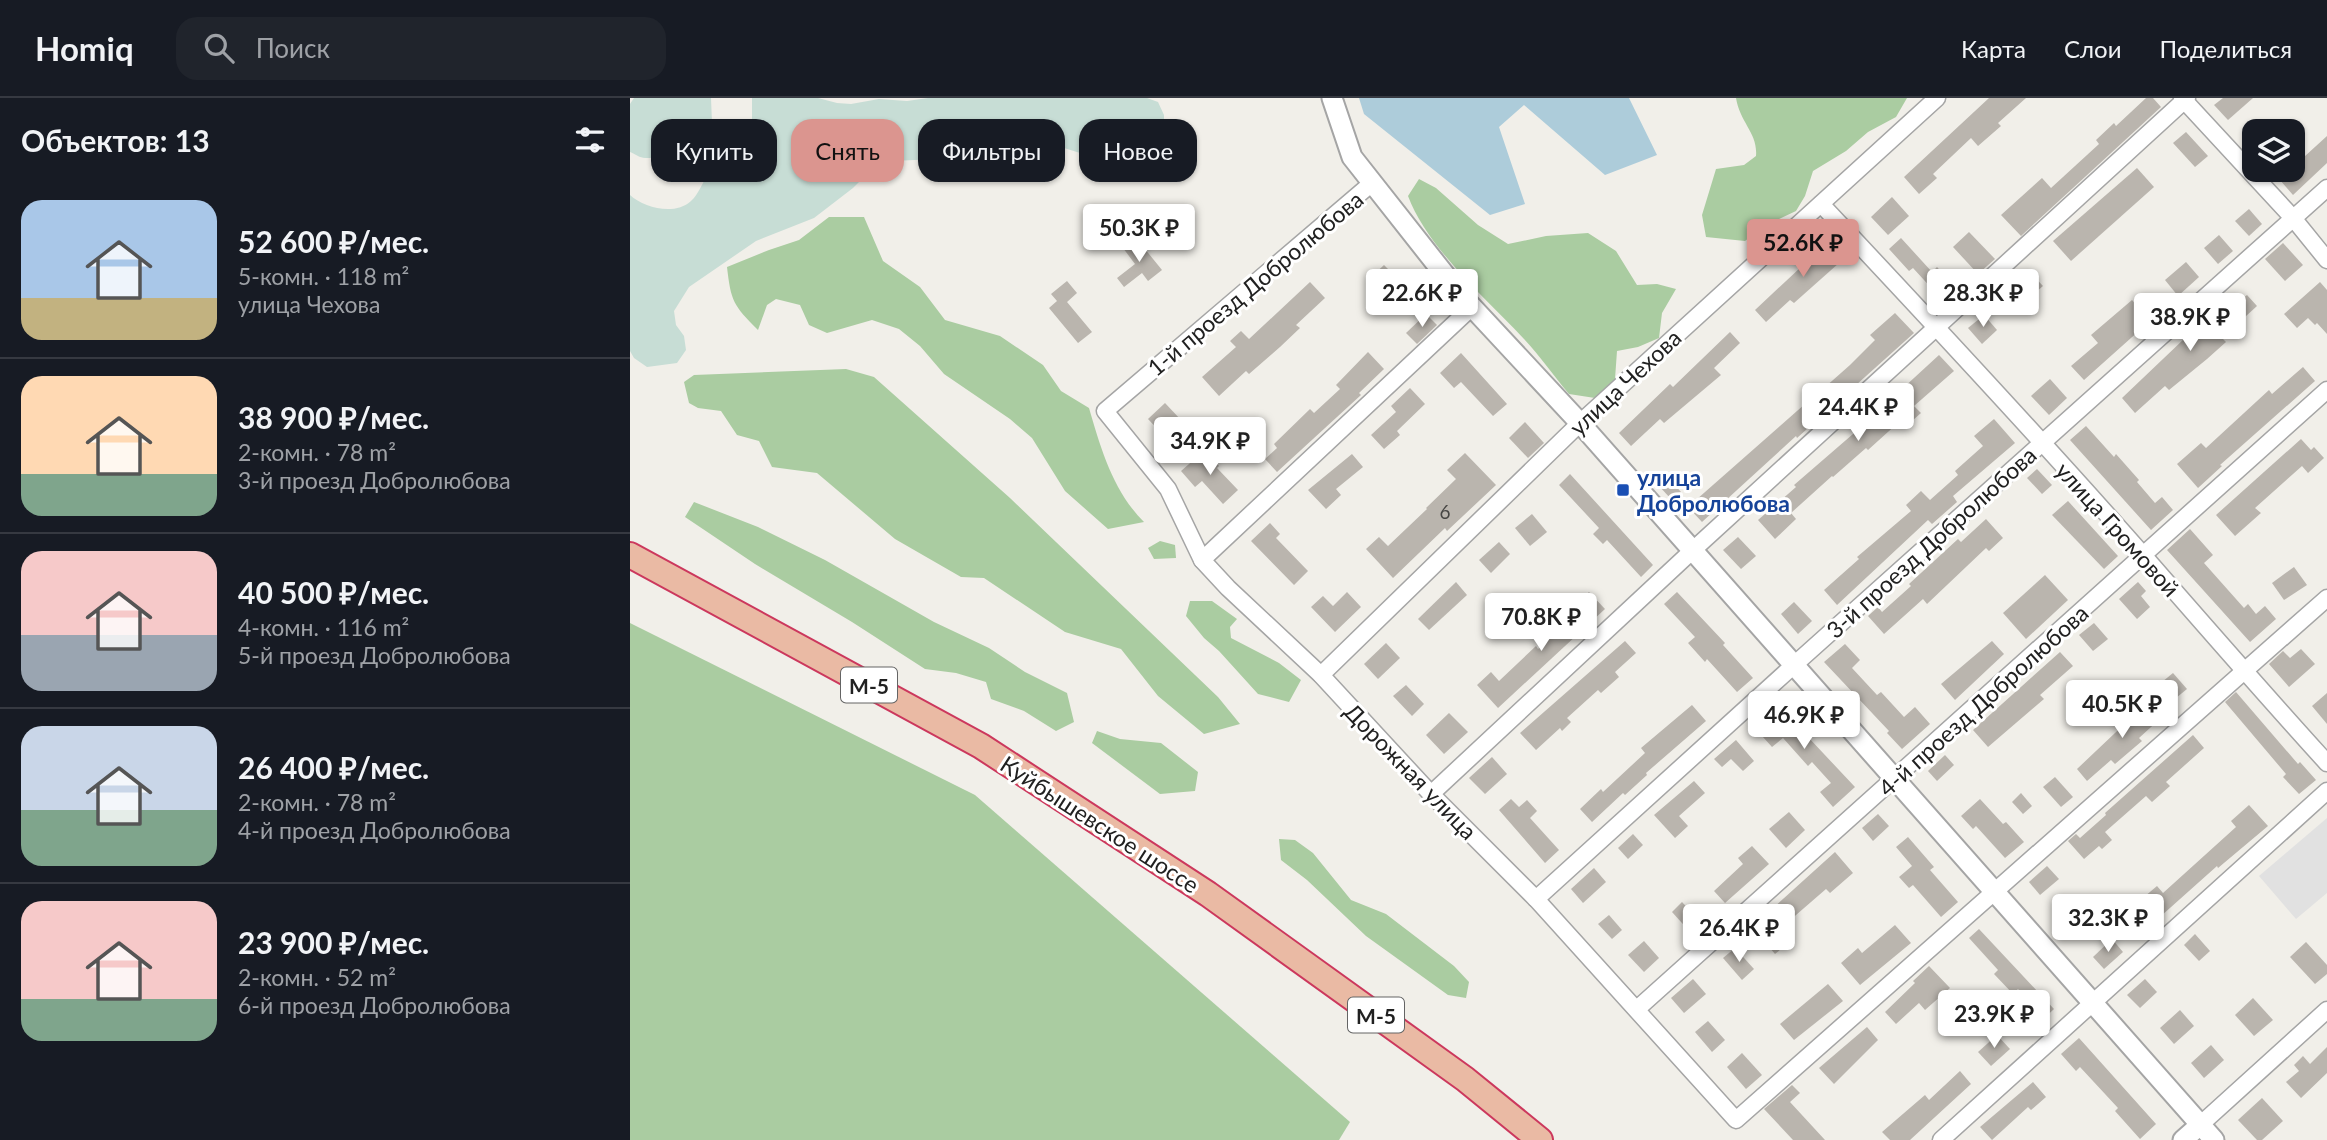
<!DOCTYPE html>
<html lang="ru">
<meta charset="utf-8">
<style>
body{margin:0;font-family:Lato,sans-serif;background:#20242c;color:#f1f3f6;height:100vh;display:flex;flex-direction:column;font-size:26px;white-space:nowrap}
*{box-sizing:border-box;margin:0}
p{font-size:23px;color:#9ea1a6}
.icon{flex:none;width:38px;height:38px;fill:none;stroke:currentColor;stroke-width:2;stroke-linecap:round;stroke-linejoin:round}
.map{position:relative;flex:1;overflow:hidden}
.sheet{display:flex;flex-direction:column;background:#171b24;width:630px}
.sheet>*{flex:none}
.hud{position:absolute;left:21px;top:21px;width:665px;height:63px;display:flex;gap:14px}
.controls{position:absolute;left:1612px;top:21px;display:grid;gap:14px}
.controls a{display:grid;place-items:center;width:63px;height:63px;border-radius:14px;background:#171b24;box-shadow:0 2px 5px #0004;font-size:35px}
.price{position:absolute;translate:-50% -60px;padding:0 16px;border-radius:7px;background:#fff;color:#222;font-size:23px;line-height:46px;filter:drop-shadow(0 2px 4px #0008)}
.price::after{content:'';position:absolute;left:50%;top:42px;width:21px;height:16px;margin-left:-10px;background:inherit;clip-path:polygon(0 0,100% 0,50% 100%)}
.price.current{background:#db958f;color:#111}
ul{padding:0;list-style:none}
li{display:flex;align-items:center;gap:21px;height:175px;padding:0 21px}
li+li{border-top:2px solid #363941}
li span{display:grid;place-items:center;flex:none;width:196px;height:140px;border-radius:21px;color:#555}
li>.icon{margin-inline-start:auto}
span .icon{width:84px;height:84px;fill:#fffc;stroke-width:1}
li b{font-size:30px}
h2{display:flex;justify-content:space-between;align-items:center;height:84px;padding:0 21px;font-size:30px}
.chip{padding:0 24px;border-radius:21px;background:#171b24;box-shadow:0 2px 5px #0004;font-size:24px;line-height:63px}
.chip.current{background:#db958f;color:#111}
header{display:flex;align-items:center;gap:42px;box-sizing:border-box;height:98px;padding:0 35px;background:#171b24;border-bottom:2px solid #363941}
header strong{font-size:33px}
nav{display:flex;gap:38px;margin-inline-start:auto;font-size:24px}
.search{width:490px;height:63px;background:#20242c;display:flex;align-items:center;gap:18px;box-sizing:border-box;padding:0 24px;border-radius:21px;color:#9ea1a6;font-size:26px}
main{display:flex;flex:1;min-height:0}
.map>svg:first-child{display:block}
.forest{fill:#aacca1}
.wetland{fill:#c7ddd5}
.parking{fill:#e1e1e1}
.water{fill:#adccda}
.building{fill:#bab5ae}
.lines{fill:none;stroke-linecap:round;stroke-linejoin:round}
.minor-casing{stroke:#a5a5a5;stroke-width:19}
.tertiary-casing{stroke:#a5a5a5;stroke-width:23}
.trunk-casing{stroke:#cc385d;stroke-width:28}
.minor{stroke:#fff;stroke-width:16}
.tertiary{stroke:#fff;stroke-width:19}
.trunk{stroke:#eabaa4;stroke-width:24}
.transit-dot{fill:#1a4fb4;stroke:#fff;stroke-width:2.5}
.labels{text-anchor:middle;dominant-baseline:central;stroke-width:6;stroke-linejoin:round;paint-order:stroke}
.number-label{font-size:19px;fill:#474644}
.shield{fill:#fff;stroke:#646464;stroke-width:2}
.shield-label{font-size:21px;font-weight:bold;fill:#212121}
.street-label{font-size:23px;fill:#212121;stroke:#fff}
.transit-label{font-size:23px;font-weight:bold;fill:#164399;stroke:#fff;text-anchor:start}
</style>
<header>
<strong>Homiq</strong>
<div class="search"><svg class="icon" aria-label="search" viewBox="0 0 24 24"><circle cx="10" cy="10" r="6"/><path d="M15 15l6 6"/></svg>Поиск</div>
<nav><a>Карта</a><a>Слои</a><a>Поделиться</a></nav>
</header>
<main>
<section class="sheet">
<h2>Объектов: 13<svg class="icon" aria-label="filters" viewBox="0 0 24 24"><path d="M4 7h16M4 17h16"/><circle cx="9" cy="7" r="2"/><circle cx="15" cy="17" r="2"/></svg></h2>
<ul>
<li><span style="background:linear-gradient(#a9c7e8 70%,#c2b280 0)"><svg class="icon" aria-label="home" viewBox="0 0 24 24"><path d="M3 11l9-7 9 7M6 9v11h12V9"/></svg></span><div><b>52 600 ₽/мес.</b><p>5-комн. · 118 m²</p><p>улица Чехова</p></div></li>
<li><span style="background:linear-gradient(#ffd9b3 70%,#7fa58c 0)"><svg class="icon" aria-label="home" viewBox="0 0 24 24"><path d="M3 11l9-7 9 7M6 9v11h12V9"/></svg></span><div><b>38 900 ₽/мес.</b><p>2-комн. · 78 m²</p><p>3-й проезд Добролюбова</p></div></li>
<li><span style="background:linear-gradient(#f6c9c9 60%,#9aa5b1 0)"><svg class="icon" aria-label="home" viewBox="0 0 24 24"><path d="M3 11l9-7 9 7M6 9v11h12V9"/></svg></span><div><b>40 500 ₽/мес.</b><p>4-комн. · 116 m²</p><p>5-й проезд Добролюбова</p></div></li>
<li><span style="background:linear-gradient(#c9d6e8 60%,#7fa58c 0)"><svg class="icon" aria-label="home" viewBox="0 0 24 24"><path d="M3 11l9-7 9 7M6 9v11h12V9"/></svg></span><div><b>26 400 ₽/мес.</b><p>2-комн. · 78 m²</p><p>4-й проезд Добролюбова</p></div></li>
<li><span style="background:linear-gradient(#f6c9c9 70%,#7fa58c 0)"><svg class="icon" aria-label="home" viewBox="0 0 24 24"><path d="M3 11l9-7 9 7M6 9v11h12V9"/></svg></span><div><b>23 900 ₽/мес.</b><p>2-комн. · 52 m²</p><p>6-й проезд Добролюбова</p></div></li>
</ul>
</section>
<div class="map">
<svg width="1697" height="1042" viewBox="0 0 1697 1042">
<rect width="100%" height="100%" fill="#f1efe9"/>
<g class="forest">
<path d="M 1106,0 L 1277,0 L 1266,19 L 1238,34 L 1216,53 L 1183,73 L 1175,98 L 1166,113 L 1136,127 L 1115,143 L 1076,139 L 1072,117 L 1086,71 L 1114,67 L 1126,58 C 1128,35 1110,25 1106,0 Z"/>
<path d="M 789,81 L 806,90 L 848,127 L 878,146 L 916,138 L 958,135 L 986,153 L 1007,187 L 1027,186 L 1046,191 L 1032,215 L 1029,240 L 1008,249 L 987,253 L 985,281 L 965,300 L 939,296 C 924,278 910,258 894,241 C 855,199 798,151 778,98 Z"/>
<path d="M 199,119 L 234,119 L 253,163 L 290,189 L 315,222 L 370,238 L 413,267 L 431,293 L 459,310 C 471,351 483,393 514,424 L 478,431 L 435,393 L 402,340 L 380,321 L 314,276 L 290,248 L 269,231 L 242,222 L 197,235 L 179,227 L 170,207 L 146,201 L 137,207 L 128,232 C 103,207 101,203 97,169 L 139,152 L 169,142 Z"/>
<polygon points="216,271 244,279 380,400 588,599 610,626 574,636 528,598 491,551 435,534 354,480 331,479 265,441 187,375 142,369 129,343 107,337 91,313 68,310 59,305 54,284 64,277"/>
<polygon points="64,404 128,429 195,462 304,524 359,550 395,574 437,595 444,624 426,633 394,613 361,601 356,584 326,575 295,571 222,524 125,466 55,419"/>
<polygon points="530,443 545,447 546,460 524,461 518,450"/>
<polygon points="560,503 582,503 607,521 600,529 601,540 649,565 671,582 659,604 628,596 589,553 574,540 556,518"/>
<polygon points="0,525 345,697 720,1024 709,1042 0,1042"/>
<polygon points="467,633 490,641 531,645 568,674 565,693 530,696 462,645"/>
<polygon points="649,741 665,742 683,755 721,802 756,816 824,868 839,884 836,900 818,897 736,838 677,782 651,762"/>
</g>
<g class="wetland">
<path d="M 4,0 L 81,0 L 82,25 L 79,40 C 67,48 30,61 15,60 C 10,60 5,56 0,54 L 0,6 Z"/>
<path d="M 122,0 L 188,0 L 207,5 L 221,6 L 249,1 L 277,3 L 298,0 L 517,0 L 528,4 L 534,17 L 534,31 L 526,44 L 514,53 L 483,61 L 466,60 L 415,44 L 384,41 L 338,50 L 308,61 L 261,63 L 246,67 L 223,90 L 184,120 L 126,143 L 59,189 L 44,213 L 46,227 L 54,238 L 56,252 L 47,265 L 17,269 L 4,260 L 0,253 L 0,97 C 14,110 45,118 61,103 C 69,96 72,84 79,76 C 92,62 108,52 122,40 Z"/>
</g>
<polygon class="parking" points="1697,720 1697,795 1666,821 1629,778"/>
<polygon class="water" points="729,0 999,0 1027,57 975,77 894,7 869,29 895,106 860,117 734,16"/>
<g class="building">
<polygon points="1359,0 1396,0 1368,25 1371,28 1348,48 1341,40 1303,76 1307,80 1289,96 1274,79"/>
<polygon points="1516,0 1523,0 1531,9 1391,138 1371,117 1412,80 1421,90 1469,46 1466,42 1484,25 1486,28"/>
<polygon points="1593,0 1623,0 1598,22 1584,7"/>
<polygon points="1556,34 1578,58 1565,69 1543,45"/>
<polygon points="1697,38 1697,65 1663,97 1649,81 1662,72 1663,69"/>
<polygon points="1507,70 1524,89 1441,163 1423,143"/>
<polygon points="1262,99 1279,118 1258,137 1241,119"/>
<polygon points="1619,111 1632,126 1619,138 1605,123"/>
<polygon points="1339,134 1365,161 1348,176 1323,149"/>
<polygon points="1589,137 1603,153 1588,166 1574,150"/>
<polygon points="506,140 532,172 518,183 512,175 494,189 487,180 505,166 493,150"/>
<polygon points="1202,140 1218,157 1164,205 1160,202 1136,224 1125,212"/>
<polygon points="1271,140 1302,174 1307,169 1330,194 1316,206 1283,170 1279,173 1259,151"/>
<polygon points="1653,145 1673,167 1655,183 1635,161"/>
<polygon points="1556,164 1569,179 1548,198 1535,182"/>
<polygon points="754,167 772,185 757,199 740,180"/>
<polygon points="1400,174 1413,188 1391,207 1379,193"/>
<polygon points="437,183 447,195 437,204 462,234 448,245 419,210 427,203 421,196"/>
<polygon points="680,184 695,200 666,227 670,230 650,249 619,276 616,273 589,298 572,279 606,249 600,243 611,233 619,241"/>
<polygon points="1690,184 1697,192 1697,236 1687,225 1685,227 1678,220 1667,230 1654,216"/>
<polygon points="1607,197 1611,202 1617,197 1627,208 1592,240 1596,244 1577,261 1539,292 1535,288 1505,315 1492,300 1575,221 1578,224"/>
<polygon points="1502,202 1520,223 1454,282 1441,268 1468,245 1461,237"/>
<polygon points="1265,215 1284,235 1167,340 1166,338 1072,424 1058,409 1184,298 1180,294 1189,285 1194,290 1220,267 1245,242 1240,237"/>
<polygon points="796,216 807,227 787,246 776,235"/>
<polygon points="1354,217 1367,232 1352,246 1338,230"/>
<polygon points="1100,234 1110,245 1084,270 1091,277 1034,325 1030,321 1001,348 989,335 1040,286 1043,289"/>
<polygon points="738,254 754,271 729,295 731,297 647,374 635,361 647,350 644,346 680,311 684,315 710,291 706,287"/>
<polygon points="831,255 877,306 863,318 831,284 824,290 810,275"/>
<polygon points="1309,257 1324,273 1284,308 1291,315 1274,330 1269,324 1238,352 1236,350 1203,379 1202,378 1161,415 1166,421 1145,441 1128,422 1166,389 1164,387 1223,336"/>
<polygon points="1673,269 1685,283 1590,367 1592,368 1568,390 1547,366 1571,345 1576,350 1639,292 1642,296"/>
<polygon points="1420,281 1437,300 1419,317 1401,298"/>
<polygon points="780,290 795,306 767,333 770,337 754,351 741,337 766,314 761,308"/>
<polygon points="535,305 551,322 534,338 518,321"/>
<polygon points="1364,321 1385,345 1323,398 1327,404 1302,426 1298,422 1207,507 1194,492 1229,461 1227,459 1281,413 1276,407 1291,393 1300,402 1328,377 1325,373 1353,348 1344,338"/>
<polygon points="895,324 914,345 898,360 879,340"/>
<polygon points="1456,328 1484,359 1486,356 1509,382 1507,384 1525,405 1532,399 1543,412 1521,432 1440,342"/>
<polygon points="1671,341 1681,352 1684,349 1694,360 1678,375 1672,368 1625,410 1631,415 1605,438 1586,417"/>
<polygon points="575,352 589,368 587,370 608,392 593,406 572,383 565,389 551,373"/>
<polygon points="835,355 866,387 817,433 815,430 763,480 736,451 749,439 758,448 797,411 796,410 826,381 817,372"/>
<polygon points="722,356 733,369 706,391 711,397 696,411 678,392"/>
<polygon points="1407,371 1422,387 1412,396 1397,380"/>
<polygon points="940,376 1023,467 1011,479 977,442 973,446 963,436 969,430 929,387"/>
<polygon points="1038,379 1051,394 1042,402 1028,387"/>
<polygon points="1438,403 1488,458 1474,471 1422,417"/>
<polygon points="902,416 917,434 900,448 885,430"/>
<polygon points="1356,421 1373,440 1359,453 1356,450 1297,506 1293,501 1254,536 1238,518 1248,509 1252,514 1281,488 1279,486 1328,441 1331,444"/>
<polygon points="640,425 650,436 646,440 678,473 664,487 621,443"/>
<polygon points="1560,431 1583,457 1574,465 1614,510 1618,506 1626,516 1635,508 1646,521 1620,544 1537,452"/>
<polygon points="1108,439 1126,458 1111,471 1093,452"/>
<polygon points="869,444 880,456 861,475 849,462"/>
<polygon points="1664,469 1677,487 1654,502 1642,485"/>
<polygon points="1415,477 1438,502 1396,541 1373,515"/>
<polygon points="826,484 837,497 799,532 788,521"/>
<polygon points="1508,484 1516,493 1511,498 1520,509 1507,521 1489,501"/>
<polygon points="717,494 731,509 705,534 681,509 693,498 703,508"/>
<polygon points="959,494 975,511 868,610 847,587 861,574 869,583 906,548 908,551 943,519 938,514"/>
<polygon points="1047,494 1095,545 1093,547 1123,580 1107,594 1077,561 1075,564 1058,545 1065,539 1034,506"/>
<polygon points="1164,504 1182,523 1168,536 1151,516"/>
<polygon points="1464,525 1478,541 1463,553 1449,537"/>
<polygon points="995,543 1006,555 985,574 989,579 971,595 968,592 937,620 941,624 932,633 930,630 906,652 890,635"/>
<polygon points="1362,543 1374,556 1325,602 1311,586"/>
<polygon points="756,545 770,560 748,581 734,566"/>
<polygon points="1215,546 1230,562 1222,570 1247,597 1251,594 1274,619 1285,609 1300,626 1272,651 1257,635 1259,633 1194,564"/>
<polygon points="1671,551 1685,566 1659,589 1639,566 1653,553 1660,560"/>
<polygon points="1430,554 1443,568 1410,597 1414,601 1358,649 1343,632"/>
<polygon points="1543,575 1557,591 1546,600 1532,584"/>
<polygon points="776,587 794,606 782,618 763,598"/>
<polygon points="1606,594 1668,666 1670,664 1686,682 1669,696 1653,679 1656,676 1595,604"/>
<polygon points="1697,595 1697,626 1682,608"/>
<polygon points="1515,600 1532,619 1509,640 1512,643 1485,666 1481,662 1457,683 1447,671 1504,617 1500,613"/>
<polygon points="1147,606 1225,689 1203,709 1190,694 1201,685 1182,664 1178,668 1153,640 1142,649 1123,628"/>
<polygon points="1062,607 1076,623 1016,675 1017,677 995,697 993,695 962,724 950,711 971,691 973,694 1015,655 1011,650"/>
<polygon points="819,615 838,634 814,656 796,637"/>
<polygon points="1563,637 1574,650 1536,684 1540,688 1522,704 1516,698 1475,734 1482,742 1472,751 1469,748 1454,761 1438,743 1446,736 1450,740 1476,717 1475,715"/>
<polygon points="1106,642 1124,663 1113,673 1101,661 1092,669 1084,661"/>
<polygon points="1315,657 1324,667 1307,683 1298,673"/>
<polygon points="862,659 877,676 855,696 839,680"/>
<polygon points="1425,679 1443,699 1431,709 1413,689"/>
<polygon points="1064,683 1075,695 1049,718 1058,728 1045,740 1024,717"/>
<polygon points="1391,695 1402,708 1393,716 1382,704"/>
<polygon points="881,701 889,709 897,702 907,713 900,720 929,752 915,765 869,712"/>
<polygon points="1350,701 1373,726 1376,724 1394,744 1375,760 1346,728 1343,731 1331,718"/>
<polygon points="1619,707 1638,728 1588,770 1587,768 1531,818 1514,799 1527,788 1533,795 1606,729 1601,723"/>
<polygon points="1159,714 1175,732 1156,750 1139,731"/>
<polygon points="1248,716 1259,728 1243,743 1232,730"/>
<polygon points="1003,736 1013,747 998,761 988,750"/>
<polygon points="1278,739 1304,769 1300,772 1328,804 1311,819 1283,787 1279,790 1269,779 1282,768 1266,749"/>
<polygon points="1122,748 1139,766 1095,805 1084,793 1113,766 1108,760"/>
<polygon points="1205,754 1223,775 1200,795 1196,791 1151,830 1162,842 1145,856 1122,829"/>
<polygon points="1417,768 1429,781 1410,797 1399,784"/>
<polygon points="964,770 976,784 953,805 941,791"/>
<polygon points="1452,803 1463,815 1442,833 1432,821"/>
<polygon points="1052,804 1072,826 1061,835 1042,814"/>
<polygon points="979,817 992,832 982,841 968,826"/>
<polygon points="1265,827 1281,845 1230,887 1211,865 1228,850 1232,855"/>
<polygon points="1349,831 1424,911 1405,929 1397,920 1407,912 1388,891 1383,896 1364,876 1368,872 1339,840"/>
<polygon points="1565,836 1580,853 1569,863 1554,847"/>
<polygon points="1482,841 1493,854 1474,871 1463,859"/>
<polygon points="1014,843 1029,860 1014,874 998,857"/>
<polygon points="1676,844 1697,867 1697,876 1685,886 1660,859"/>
<polygon points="1105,850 1124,871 1112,882 1093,860"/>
<polygon points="1299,868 1320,890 1295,912 1289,905 1266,926 1255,914 1285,885 1283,883"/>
<polygon points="1063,881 1076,896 1054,915 1041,900"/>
<polygon points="1515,881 1527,894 1510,910 1497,897"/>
<polygon points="1198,886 1213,903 1164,942 1150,926"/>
<polygon points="1623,900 1643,922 1624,938 1605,917"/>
<polygon points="1550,912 1564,928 1544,946 1530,930"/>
<polygon points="1078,923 1095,942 1082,954 1065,934"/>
<polygon points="1237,929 1248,942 1204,986 1189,970"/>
<polygon points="1367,937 1380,951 1361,968 1348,954"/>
<polygon points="1449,940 1526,1026 1510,1041 1485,1013 1488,1010 1450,969 1446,973 1431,956"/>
<polygon points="1581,947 1594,962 1574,980 1561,965"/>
<polygon points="1697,949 1697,975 1671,1000 1656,984 1669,973 1664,967 1673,958 1680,966"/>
<polygon points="1112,955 1132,977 1116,991 1097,969"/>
<polygon points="1330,973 1341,986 1280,1042 1260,1042 1252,1034 1295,997 1299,1002"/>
<polygon points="1403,984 1416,999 1401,1012 1398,1009 1362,1042 1350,1029"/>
<polygon points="1162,987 1170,995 1160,1004 1195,1042 1163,1042 1134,1011"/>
<polygon points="1632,1000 1653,1023 1632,1042 1627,1042 1608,1022"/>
</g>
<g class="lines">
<defs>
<g id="minor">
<polyline points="1552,0 1663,120 1697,162"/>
<polyline points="742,85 475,313 538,391 572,462 598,490 691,577 801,696 906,801 1106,1022 1697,500"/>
<path d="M 1191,106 C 1300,222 1409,339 1514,458 C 1575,528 1635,597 1697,665"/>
<polyline points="572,462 842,209"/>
<polyline points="691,577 950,325 1307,0"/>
<polyline points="801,696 1063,452 1557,0"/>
<polyline points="906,801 1164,567 1697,90"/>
<polyline points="1007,911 1697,292"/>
<polyline points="1570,1027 1697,912"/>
<polyline points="1311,1042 1697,693"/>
</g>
<g id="tertiary">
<polyline points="702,0 722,59 830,196 950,325 1584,1042"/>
<polyline points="1553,1042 1570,1027"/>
</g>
<polyline id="trunk" points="0,457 351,648 578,796 835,981 910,1042"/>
</defs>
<use href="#minor" class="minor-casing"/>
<use href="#tertiary" class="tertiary-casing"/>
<use href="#trunk" class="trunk-casing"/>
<use href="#minor" class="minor"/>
<use href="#tertiary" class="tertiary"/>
<use href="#trunk" class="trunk"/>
</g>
<rect class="transit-dot" x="986" y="385" width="14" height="14" rx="3.5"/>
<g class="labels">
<g class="number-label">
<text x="815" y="413">6</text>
</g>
<g class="shield">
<rect x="211" y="569.5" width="56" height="35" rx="5"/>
<rect x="718" y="899.5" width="56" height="35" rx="5"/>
</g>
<g class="shield-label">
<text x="239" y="587">М-5</text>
<text x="746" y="917">М-5</text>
</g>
<g class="street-label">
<text transform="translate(625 185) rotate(-40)">1-й проезд Добролюбова</text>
<text transform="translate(995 284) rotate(-43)">улица Чехова</text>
<text transform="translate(1488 431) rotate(48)">улица Громовой</text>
<text transform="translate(1301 444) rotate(-42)">3-й проезд Добролюбова</text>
<text transform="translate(1353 602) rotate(-42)">4-й проезд Добролюбова</text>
<text transform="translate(781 673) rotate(46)">Дорожная улица</text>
<text transform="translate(470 726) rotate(33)">Куйбышевское шоссе</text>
</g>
<g class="transit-label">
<text x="1007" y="379">улица<tspan x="1007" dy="26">Добролюбова</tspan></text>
</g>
</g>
</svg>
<div class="controls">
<a><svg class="icon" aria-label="layers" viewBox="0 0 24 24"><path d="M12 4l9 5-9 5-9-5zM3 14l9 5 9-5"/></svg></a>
</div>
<b class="price" style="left:509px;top:166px">50.3K ₽</b>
<b class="price current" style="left:1173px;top:181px">52.6K ₽</b>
<b class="price" style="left:792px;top:231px">22.6K ₽</b>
<b class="price" style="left:1353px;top:231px">28.3K ₽</b>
<b class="price" style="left:1560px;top:255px">38.9K ₽</b>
<b class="price" style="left:1228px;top:345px">24.4K ₽</b>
<b class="price" style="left:580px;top:379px">34.9K ₽</b>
<b class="price" style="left:911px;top:555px">70.8K ₽</b>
<b class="price" style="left:1492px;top:642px">40.5K ₽</b>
<b class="price" style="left:1174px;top:653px">46.9K ₽</b>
<b class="price" style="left:1478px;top:856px">32.3K ₽</b>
<b class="price" style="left:1109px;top:866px">26.4K ₽</b>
<b class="price" style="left:1364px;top:952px">23.9K ₽</b>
<div class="hud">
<a class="chip">Купить</a>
<a class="chip current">Снять</a>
<a class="chip">Фильтры</a>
<a class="chip">Новое</a>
</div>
</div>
</main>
